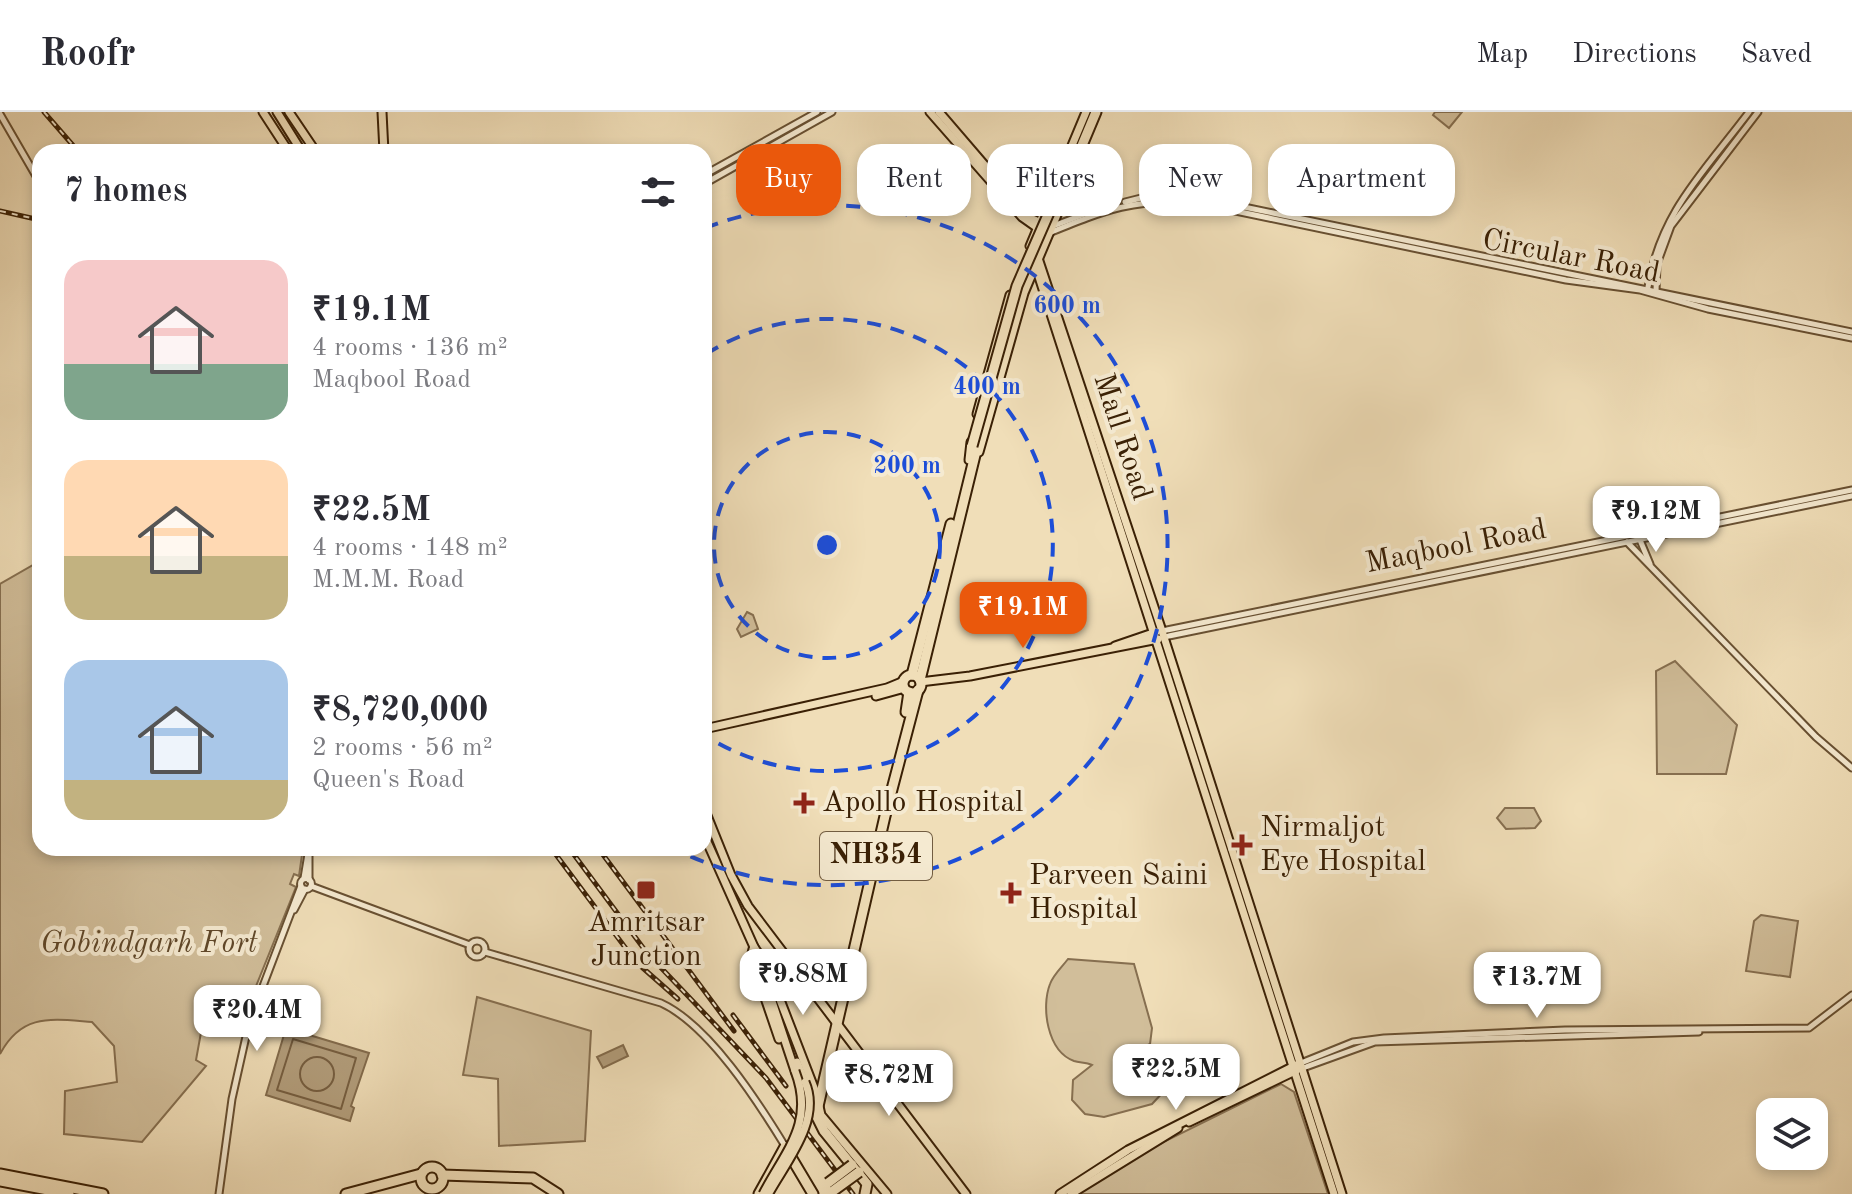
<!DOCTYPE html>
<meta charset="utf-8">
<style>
body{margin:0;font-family:"Old Standard TT",serif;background:#f2f2f3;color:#2b2b33;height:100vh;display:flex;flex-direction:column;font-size:30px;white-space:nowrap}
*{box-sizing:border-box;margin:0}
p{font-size:26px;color:#7c7c81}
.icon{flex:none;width:44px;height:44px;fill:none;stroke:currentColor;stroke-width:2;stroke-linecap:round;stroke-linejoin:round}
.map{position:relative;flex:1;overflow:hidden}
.side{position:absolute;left:32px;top:32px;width:680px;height:712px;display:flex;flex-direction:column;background:#fff;border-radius:24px;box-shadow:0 4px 12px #0003}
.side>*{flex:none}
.guide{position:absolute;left:736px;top:32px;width:760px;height:72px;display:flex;gap:16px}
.controls{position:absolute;left:1756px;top:986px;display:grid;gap:16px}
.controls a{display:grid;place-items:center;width:72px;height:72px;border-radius:16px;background:#fff;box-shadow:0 4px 12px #0003;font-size:40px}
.price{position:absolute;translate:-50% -68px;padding:0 18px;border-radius:16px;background:#fff;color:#222;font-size:26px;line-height:52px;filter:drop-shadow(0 2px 4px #0008)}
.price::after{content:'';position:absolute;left:50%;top:48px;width:24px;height:18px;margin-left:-12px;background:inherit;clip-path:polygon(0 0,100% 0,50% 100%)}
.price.selected{background:#ea580c;color:#fff}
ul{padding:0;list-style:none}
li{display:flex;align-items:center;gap:24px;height:200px;padding:0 32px}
li span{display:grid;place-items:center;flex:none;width:224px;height:160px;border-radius:24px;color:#555}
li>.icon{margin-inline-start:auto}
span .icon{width:96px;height:96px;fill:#fffc;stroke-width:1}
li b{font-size:34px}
h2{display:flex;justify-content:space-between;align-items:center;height:96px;padding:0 32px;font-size:34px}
.chip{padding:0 28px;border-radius:24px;background:#fff;box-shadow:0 4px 12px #0003;font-size:28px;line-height:72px}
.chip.selected{background:#ea580c;color:#fff}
header{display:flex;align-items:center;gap:48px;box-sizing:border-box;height:112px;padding:0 40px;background:#fff;border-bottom:2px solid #e1e1e2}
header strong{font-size:38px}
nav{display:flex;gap:44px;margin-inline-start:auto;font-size:28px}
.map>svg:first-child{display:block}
.green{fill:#d1be9a;stroke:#866f50;stroke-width:2}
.water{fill:#b29d7b;stroke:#826b4c;stroke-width:2}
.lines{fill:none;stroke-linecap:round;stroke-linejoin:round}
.shore{stroke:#765e40;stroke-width:2}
.minor-casing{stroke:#685032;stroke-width:9}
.major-casing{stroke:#3a2005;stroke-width:11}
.highway-casing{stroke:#3a2005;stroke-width:13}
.minor{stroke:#f5ead1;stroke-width:5}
.major{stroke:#f0deb8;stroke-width:7}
.highway{stroke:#f0deb8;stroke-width:9}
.rail-casing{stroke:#3a2005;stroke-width:5}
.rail{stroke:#f5ead1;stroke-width:2;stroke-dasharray:6;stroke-linecap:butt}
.major-bridge-casing{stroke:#3a2005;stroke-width:11;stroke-linecap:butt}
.highway-bridge-casing{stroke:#3a2005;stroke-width:13;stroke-linecap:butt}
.major-bridge{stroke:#f0deb8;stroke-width:7}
.highway-bridge{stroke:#f0deb8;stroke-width:9}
.ring{fill:none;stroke:#1d4ed8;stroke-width:4;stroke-dasharray:14 10}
.poi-dot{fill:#8f2418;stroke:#f5ead1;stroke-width:3}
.labels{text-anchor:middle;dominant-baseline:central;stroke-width:8;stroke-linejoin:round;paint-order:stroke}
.shield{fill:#f5ead1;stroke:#725d42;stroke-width:2}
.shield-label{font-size:28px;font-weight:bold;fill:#3a2005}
.street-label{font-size:30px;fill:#3a2005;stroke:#f5ead1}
.poi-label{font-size:30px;fill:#3a2005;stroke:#f5ead1;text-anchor:start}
.park-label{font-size:30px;font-style:italic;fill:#60482a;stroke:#f5ead1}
.centre{fill:#1d4ed8;stroke:#f5ead1;stroke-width:4}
.ring-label{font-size:24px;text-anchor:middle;font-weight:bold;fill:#1d4ed8;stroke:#f5ead1;stroke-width:8;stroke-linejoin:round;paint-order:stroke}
</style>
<header>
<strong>Roofr</strong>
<nav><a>Map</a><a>Directions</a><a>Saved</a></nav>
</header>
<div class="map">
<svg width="1852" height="1082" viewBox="0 0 1852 1082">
<rect width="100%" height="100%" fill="#f0deb8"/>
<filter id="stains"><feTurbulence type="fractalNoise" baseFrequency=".0025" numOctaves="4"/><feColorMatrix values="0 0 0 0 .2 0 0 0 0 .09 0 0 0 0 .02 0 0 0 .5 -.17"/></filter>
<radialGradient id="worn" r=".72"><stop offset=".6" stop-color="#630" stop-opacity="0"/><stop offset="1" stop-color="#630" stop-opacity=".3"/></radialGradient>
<g class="green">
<polygon points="1435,0 1462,0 1449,16 1433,3"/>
<polygon points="1321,56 1351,68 1348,81 1315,75"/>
<path d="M 40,449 L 40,736 L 303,736 L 299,764 L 294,762 L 290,772 L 296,775 L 248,894 L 241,893 L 233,918 L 202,915 L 196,948 L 206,954 L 142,1030 L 64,1022 L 65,979 L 117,970 L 114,934 L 92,910 C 51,907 22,901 0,942 L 0,472 Z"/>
<polygon points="747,500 753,503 758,517 741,525 737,517"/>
<polygon points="1675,549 1737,613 1726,662 1657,662 1656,559"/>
<polygon points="1505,696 1534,696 1541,709 1535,716 1506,717 1497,706"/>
<polygon points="1761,803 1798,809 1790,865 1746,859 1754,809"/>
<path d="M 1068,847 L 1134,852 L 1152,916 L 1150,932 L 1127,943 L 1140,941 L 1157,945 L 1166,958 L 1166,977 L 1152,992 L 1104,1005 L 1085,1002 L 1072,988 L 1073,968 L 1092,953 C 1086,950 1080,951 1074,949 C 1047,939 1041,895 1050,872 C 1053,863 1062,855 1068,847 Z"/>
<polygon points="477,885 591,919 585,1029 499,1034 498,967 463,963"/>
<polygon points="1281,972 1294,980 1328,1082 1078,1082 1131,1046"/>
</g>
<g class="water">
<polygon points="286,916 369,941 351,994 354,996 350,1009 266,983"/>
<polygon points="623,933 628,944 603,956 597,945"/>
</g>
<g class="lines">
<g class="shore">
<polygon points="293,927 356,946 341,997 277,978"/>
<circle cx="317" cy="962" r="17"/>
</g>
<defs>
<g id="minor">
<polyline points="0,2 40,71"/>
<polyline points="704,63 817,0"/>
<polyline points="704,72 832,0"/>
<polyline points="1125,90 1161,81 1239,94 1852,220"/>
<polyline points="1053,114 1103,95"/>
<path d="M 1049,121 C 1103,99 1137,85 1197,91 L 1566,168 L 1640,178 L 1708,197 L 1852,226"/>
<path d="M 1648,175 C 1661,99 1704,60 1749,0"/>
<polyline points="1656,179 1657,152 1671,114 1758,0"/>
<polyline points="1640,428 1650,452"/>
<polyline points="1627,430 1816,625 1852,656"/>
<polyline points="1162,519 1852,378"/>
<polyline points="1164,525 1852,384"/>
<polyline points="309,740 309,768"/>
<polyline points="304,766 309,736"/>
<circle cx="306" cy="772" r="5.5"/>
<polyline points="311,774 470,833"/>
<polyline points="294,798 305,777"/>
<circle cx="477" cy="837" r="8"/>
<path d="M 485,840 L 661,891 C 709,913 758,990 785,1034"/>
<polyline points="1301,951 1353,930 1384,926 1565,918 1809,916 1852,883"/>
<polyline points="1303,956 1375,930 1699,920"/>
<polyline points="219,1082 232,987 249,911 301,774"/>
</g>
<g id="major">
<polyline points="263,0 289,40"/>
<polyline points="277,0 302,40"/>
<polyline points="289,0 316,40"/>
<polyline points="382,0 384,40"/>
<polyline points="930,0 1022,105 1039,117"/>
<polyline points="939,0 1030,106 1043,112"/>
<polyline points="1030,134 1086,0"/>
<polyline points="1031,140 1334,1082"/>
<polyline points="1038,146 1162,519 1342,1082"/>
<polyline points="977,302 1010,183"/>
<polyline points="979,340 1024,181 1084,39"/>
<polyline points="969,348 971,330"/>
<polyline points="1115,534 1156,520"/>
<polyline points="920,570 970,564 1158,527"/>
<polyline points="876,584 905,576"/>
<polyline points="704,617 887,576 904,569"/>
<polyline points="704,696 731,763 748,794 966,1082"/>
<polyline points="704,723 754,835 795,959"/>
<polyline points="754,835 767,854 816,981 821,1003 887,1082"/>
<polyline points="753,837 751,845 779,927"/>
<polyline points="797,950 805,970"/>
<polyline points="1189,1010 1297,958"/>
<polyline points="1060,1082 1128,1038 1296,953"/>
<polyline points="1071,1082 1178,1016"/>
</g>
<g id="highway">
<polyline points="1078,43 1096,0"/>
<polyline points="912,563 951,412"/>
<circle cx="912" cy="572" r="9"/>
<polyline points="920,568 977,335"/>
<polyline points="906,600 909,580"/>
<circle cx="432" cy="1066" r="11"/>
<polyline points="0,1062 103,1082"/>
<polyline points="442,1063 533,1066 558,1082"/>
<polyline points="0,1069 69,1082"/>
<polyline points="346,1082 421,1062"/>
<polyline points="759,1082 785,1035 813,1082"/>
<polyline points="865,1082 867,1072 824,1019 816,1003 885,704 918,578"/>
</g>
</defs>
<use href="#minor" class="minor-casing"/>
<use href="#major" class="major-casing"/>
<use href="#highway" class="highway-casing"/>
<use href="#minor" class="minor"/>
<use href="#major" class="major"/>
<use href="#highway" class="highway"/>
<defs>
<g id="rail">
<polyline points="44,0 77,38"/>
<polyline points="0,99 40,108"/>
<polyline points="551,736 636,850 678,887"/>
<polyline points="569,736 647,841 766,966 853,1082"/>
<polyline points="598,736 734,919"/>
<polyline points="733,903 786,974"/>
</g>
</defs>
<use href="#rail" class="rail-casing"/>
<use href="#rail" class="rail"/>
<defs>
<g id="major-bridge">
<path d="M 769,1081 C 786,1050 822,1008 805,970"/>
<path d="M 763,1082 C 786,1038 815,1011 795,959"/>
</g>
<g id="highway-bridge">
<polyline points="972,334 1017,174 1075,41"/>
<polyline points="828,1071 852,1053"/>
<polyline points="833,1079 859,1060"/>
</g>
</defs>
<use href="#major-bridge" class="major-bridge-casing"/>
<use href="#highway-bridge" class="highway-bridge-casing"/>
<use href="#major-bridge" class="major-bridge"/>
<use href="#highway-bridge" class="highway-bridge"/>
</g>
<g class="ring">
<circle cx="827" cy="433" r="113"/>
<path d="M706 242A226 226 0 1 1 706 624"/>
<path d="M705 116A340 340 0 1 1 675 737"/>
</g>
<g class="poi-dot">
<path d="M800 679h8v8h8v8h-8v8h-8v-8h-8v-8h8z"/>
<path d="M1238 721h8v8h8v8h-8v8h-8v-8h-8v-8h8z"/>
<rect x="636" y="768" width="20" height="20" rx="4"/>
<path d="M1007 769h8v8h8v8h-8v8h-8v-8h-8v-8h8z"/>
</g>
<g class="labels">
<rect class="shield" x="820" y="720" width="112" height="48" rx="6"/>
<g class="shield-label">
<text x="876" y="744">NH354</text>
</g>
<g class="street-label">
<text transform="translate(1571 145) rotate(11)">Circular Road</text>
<text transform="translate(1122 325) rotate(72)">Mall Road</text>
<text transform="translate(1456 435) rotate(-11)">Maqbool Road</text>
</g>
<g class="poi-label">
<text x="822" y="691">Apollo Hospital</text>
<text x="1260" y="716">Nirmaljot<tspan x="1260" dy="34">Eye Hospital</tspan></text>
<text x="1029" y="764">Parveen Saini<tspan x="1029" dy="34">Hospital</tspan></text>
<text x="646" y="811" text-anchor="middle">Amritsar<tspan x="646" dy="34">Junction</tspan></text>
</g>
<g class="park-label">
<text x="149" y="832">Gobindgarh Fort</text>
</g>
</g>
<circle cx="827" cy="433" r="12" class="centre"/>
<g class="ring-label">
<text x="1067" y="201">600 m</text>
<text x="987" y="282">400 m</text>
<text x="907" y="361">200 m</text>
</g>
<rect width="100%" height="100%" filter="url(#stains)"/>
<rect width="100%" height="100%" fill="url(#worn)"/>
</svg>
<div class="controls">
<a><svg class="icon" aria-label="layers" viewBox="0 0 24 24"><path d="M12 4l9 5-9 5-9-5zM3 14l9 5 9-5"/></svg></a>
</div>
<b class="price" style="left:1656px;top:442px">₹9.12M</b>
<b class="price selected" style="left:1023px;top:538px">₹19.1M</b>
<b class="price" style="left:803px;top:905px">₹9.88M</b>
<b class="price" style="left:1537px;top:908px">₹13.7M</b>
<b class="price" style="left:257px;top:941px">₹20.4M</b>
<b class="price" style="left:1176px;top:1000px">₹22.5M</b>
<b class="price" style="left:889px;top:1006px">₹8.72M</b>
<div class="guide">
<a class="chip selected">Buy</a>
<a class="chip">Rent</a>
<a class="chip">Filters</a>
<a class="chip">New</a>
<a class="chip">Apartment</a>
</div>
<section class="side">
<h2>7 homes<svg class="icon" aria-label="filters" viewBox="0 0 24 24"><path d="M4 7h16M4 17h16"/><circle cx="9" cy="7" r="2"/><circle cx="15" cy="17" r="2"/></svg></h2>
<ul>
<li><span style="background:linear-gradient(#f6c9c9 65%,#7fa58c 0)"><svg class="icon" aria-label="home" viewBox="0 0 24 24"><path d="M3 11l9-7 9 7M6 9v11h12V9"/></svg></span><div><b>₹19.1M</b><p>4 rooms · 136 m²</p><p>Maqbool Road</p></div></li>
<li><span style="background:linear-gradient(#ffd9b3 60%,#c2b280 0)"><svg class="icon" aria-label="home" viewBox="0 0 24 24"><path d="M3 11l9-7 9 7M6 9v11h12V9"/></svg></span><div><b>₹22.5M</b><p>4 rooms · 148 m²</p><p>M.M.M. Road</p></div></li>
<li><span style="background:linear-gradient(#a9c7e8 75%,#c2b280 0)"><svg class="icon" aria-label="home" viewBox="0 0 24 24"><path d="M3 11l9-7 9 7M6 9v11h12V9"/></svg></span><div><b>₹8,720,000</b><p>2 rooms · 56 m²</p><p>Queen's Road</p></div></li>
</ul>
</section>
</div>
